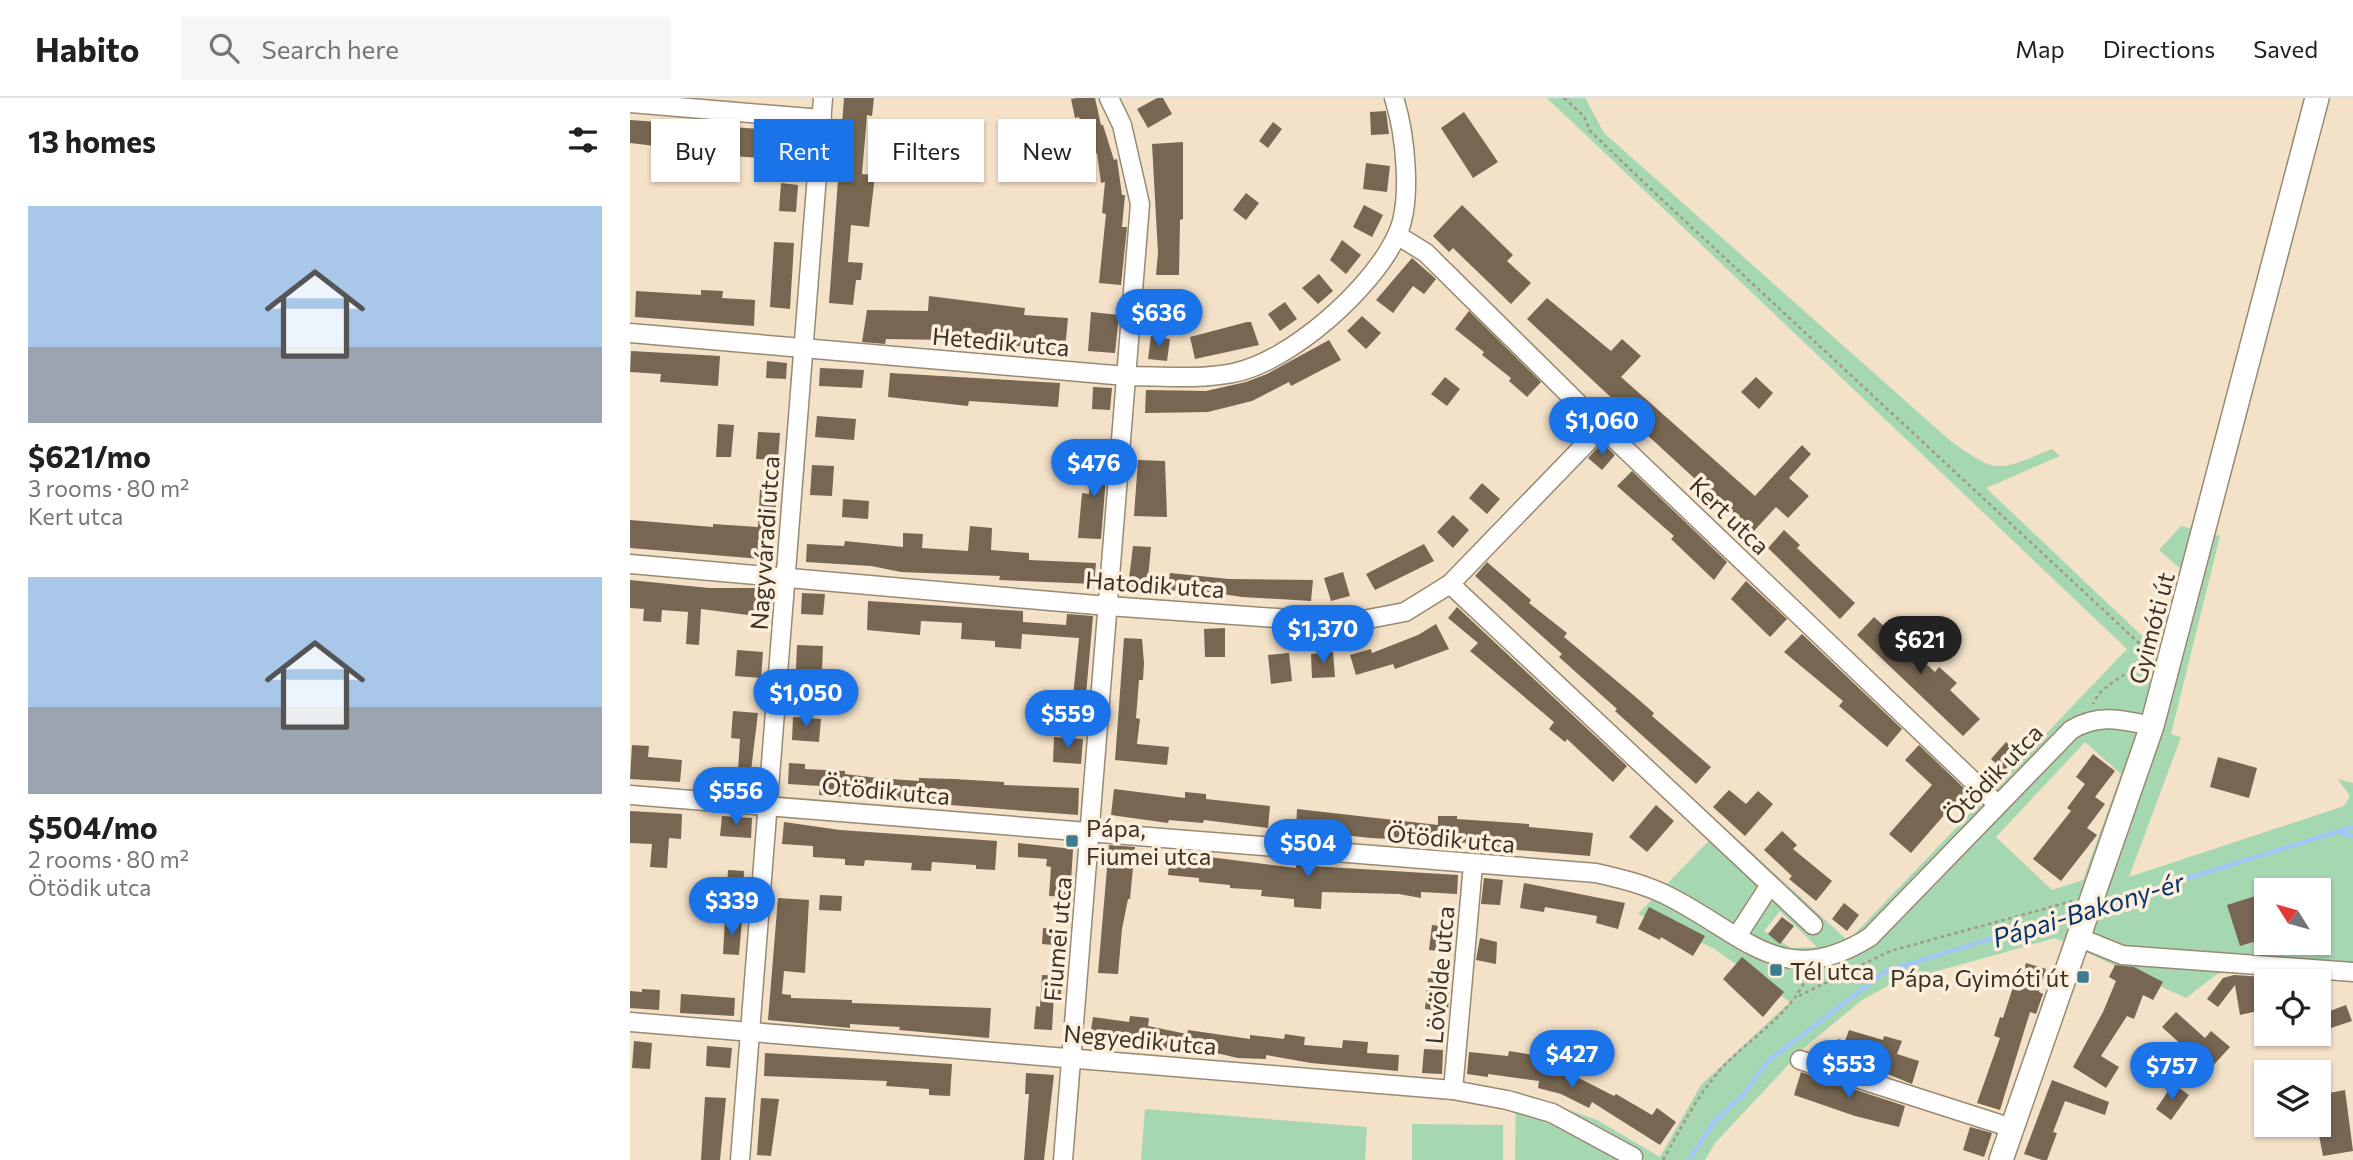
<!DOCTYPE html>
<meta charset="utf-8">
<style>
body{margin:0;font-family:Commissioner,sans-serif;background:#f6f6f6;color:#202124;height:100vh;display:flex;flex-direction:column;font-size:26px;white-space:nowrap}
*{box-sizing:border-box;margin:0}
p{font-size:23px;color:#757577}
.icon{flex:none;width:38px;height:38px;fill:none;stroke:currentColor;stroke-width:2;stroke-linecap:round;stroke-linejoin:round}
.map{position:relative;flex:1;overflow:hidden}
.side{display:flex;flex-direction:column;background:#fff;width:630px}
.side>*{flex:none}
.banner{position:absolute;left:21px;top:21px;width:665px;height:63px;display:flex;gap:14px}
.needle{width:46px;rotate:307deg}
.fabs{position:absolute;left:1624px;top:780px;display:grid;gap:14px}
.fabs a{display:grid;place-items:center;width:77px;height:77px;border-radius:0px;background:#fff;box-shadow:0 2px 5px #0004;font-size:35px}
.price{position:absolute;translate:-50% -60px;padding:0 16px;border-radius:24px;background:#1a73e8;color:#fff;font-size:23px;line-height:46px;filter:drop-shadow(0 2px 4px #0008)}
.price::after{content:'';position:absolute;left:50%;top:42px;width:21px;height:16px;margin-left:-10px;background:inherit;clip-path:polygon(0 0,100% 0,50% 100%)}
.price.on{background:#222;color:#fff}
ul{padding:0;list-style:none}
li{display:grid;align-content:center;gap:14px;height:371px;padding:0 28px}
li span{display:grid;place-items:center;height:217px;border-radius:0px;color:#555}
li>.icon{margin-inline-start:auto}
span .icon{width:126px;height:126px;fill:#fffc;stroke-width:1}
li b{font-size:30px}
h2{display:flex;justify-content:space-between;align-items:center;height:84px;padding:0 28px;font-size:30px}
.chip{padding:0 24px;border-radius:0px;background:#fff;box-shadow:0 2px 5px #0004;font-size:24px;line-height:63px}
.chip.on{background:#1a73e8;color:#fff}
header{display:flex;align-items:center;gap:42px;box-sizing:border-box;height:98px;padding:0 35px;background:#fff;border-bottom:2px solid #e0e0e0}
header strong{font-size:33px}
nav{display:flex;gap:38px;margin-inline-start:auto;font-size:24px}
.search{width:490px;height:63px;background:#f6f6f6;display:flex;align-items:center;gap:18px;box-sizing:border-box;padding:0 24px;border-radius:0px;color:#757577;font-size:26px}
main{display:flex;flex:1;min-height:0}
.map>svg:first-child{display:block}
.green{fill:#a5d7b1;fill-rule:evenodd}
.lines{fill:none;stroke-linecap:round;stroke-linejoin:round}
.stream{stroke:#a2c6f6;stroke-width:4.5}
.building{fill:#776651}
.minor-casing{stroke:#998972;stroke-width:21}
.major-casing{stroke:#998972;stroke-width:26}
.path{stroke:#a39683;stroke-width:2.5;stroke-dasharray:3.5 3.5;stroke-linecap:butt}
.minor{stroke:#fff;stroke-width:18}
.major{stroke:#fff;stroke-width:23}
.poi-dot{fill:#3d7c91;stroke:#fdefdb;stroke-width:2.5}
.labels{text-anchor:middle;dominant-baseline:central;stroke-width:7;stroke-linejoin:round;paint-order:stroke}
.street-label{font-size:24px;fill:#393229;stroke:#fdefdb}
.poi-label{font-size:24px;fill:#393229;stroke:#fdefdb;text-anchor:start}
.water-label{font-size:26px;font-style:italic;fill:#05356d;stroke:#fdefdb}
</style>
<header>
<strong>Habito</strong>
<div class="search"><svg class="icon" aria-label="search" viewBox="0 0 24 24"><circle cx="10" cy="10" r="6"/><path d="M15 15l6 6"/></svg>Search here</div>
<nav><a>Map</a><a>Directions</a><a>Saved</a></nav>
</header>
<main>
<section class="side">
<h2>13 homes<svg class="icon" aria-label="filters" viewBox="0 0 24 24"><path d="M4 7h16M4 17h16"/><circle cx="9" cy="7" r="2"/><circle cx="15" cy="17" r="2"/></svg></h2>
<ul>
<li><span style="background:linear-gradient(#a9c7e8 65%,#9aa5b1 0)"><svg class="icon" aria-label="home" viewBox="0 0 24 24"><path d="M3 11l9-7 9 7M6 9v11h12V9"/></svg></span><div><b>$621/mo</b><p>3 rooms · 80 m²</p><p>Kert utca</p></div></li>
<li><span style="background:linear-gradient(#a9c7e8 60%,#9aa5b1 0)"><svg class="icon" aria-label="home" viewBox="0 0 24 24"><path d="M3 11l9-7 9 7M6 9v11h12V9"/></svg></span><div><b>$504/mo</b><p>2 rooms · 80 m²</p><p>Ötödik utca</p></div></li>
</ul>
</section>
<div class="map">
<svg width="1723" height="1062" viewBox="0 0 1723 1062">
<rect width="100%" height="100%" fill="#f3e1c8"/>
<g class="green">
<path d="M 917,0 L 955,0 L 974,35 L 1317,340 C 1367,377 1366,374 1422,351 L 1430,358 L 1356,390 L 1528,553 L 1550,470 L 1529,452 L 1551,428 L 1590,438 L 1541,636 L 1551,639 L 1499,779 L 1714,708 L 1720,698 L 1708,681 L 1723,685 L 1723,881 L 1605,872 L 1587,876 L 1556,900 L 1425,840 L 1261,886 L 1232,902 L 1175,949 L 1085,1045 L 1075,1062 L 885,1062 L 886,993 L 967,1022 L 1030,1059 L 1071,987 L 1160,904 L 1083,850 L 1008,816 L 1093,728 L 1218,843 L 1497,551 ZM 1455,644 L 1491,676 L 1453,782 L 1422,792 L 1366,739 ZM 1636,793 L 1689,793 L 1689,845 L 1636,845 ZM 1150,813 L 1186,848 L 1186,849 L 1161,850 L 1134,833 Z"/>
<polygon points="515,1011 737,1029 735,1062 511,1062"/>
<polygon points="782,1026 873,1027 873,1062 782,1062"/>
</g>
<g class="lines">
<g class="stream">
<polyline points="1711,735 1723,738"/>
<polyline points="1470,807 1723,729"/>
<polyline points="1059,1062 1084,1024 1114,996 1138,963 1256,873 1448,814"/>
</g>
</g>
<g class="building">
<polygon points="214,0 244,0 242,18 237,17 232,76 245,77 239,129 221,127 218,164 233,165 231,182 226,182 223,207 199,205"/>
<polygon points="447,0 465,0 471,27 473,27 484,62 487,61 492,97 495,97 492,129 497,129 491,187 469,185 476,116 472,115 475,84 471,85 467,55 461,57 449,19 445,20 441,1"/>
<polygon points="527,0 533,0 542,16 518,30 507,11"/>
<polygon points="756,13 759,36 741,37 740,14"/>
<polygon points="834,14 868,64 843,80 811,30"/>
<polygon points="0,22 175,34 173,63 102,58 101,72 76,70 77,54 0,45"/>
<polygon points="643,24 652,31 638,50 629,43"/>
<polygon points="553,44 553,121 550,122 549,177 526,177 528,155 522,46"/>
<polygon points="736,65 760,68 757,94 733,91"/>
<polygon points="151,85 168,87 166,114 149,113"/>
<polygon points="616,95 629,105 616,122 603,112"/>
<polygon points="734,107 753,117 742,139 723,129"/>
<polygon points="832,107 883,157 877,163 901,185 881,206 823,150 819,154 803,138"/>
<polygon points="712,142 731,157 716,176 700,162"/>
<polygon points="144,144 164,145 160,211 140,209"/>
<polygon points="782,160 806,181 794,196 783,188 763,215 746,202"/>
<polygon points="689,176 703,193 688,206 672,190"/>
<polygon points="71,192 93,193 92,200 125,202 124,228 5,219 6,193 71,197"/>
<polygon points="299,198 395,210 394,217 438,220 435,252 319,242 256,241 255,246 232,244 237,212 298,213"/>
<polygon points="917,200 981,253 992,241 1011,258 991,279 1125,398 1172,347 1181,356 1159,380 1179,398 1158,420 1146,409 1123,434 1015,335 1017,333 897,221"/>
<polygon points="655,204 667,221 650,233 638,216"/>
<polygon points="839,213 911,284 897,299 879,283 881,280 852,257 854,254 825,231"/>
<polygon points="461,214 489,217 485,255 458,253"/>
<polygon points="732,218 751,235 736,251 717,233"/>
<polygon points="617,224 621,224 629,247 565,261 560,239"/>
<polygon points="521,238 540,241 537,263 518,261"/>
<polygon points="699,242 711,262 661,288 659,284 622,303 578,314 515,315 516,292 576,293 616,284 637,276"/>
<polygon points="1,253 90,258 88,288 30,284 31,276 0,274"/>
<polygon points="137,263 157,265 156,281 136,280"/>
<polygon points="190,270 234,272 232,290 189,288"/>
<polygon points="260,275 430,285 428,309 339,303 338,308 258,299"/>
<polygon points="815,279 830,291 817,308 801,296"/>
<polygon points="1126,279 1143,295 1129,311 1111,294"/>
<polygon points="463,289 482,290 480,312 462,311"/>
<polygon points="937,310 952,325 939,340 922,326"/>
<polygon points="187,318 226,321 224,342 185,339"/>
<polygon points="88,326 104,327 101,359 86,359"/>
<polygon points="128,334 150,335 148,362 126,361"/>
<polygon points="972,345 985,357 972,372 958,360"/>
<polygon points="462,354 478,355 471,441 448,440 452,395 459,396"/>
<polygon points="508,362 535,363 537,419 504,418"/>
<polygon points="182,367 204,368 202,398 180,397"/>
<polygon points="1002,373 1097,464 1084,482 1041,441 1044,438 987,388"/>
<polygon points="852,385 870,401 857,416 839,400"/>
<polygon points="130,391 147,392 142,462 0,450 0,422 83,429 83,426 128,429"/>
<polygon points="213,401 239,403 238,421 212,419"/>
<polygon points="823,417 839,432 823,450 807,434"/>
<polygon points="340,428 362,430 361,452 399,455 399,462 466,465 464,486 369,482 370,478 271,474 241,468 176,464 177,446 214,448 215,443 273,449 273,435 293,436 292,450 338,453"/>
<polygon points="1154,432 1170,447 1167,450 1225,505 1210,521 1138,450"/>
<polygon points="794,446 804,463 745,492 736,476"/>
<polygon points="503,448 521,449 517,491 498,489"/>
<polygon points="857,464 901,502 899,505 937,535 934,539 1001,595 1024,615 1022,618 1081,669 1066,686 985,613 987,611 929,559 932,556 845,478"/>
<polygon points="713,474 720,498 701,503 694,480"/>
<polygon points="540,475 599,481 683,482 681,503 612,499 560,491 559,494 538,492"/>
<polygon points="0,482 79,490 135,490 134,519 71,511 69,547 56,546 58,514 32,512 31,524 13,523 14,511 0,510"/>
<polygon points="1116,483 1157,521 1140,539 1101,501"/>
<polygon points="172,495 195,496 193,517 171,516"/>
<polygon points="238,503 393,513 393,524 436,527 437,516 463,518 454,619 441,618 449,540 392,536 391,551 365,549 365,543 331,541 332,525 291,523 290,537 237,532"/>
<polygon points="827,509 997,668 983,684 937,641 935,644 919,631 924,624 840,553 848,545 818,520"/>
<polygon points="1244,519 1305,574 1309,569 1327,585 1320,592 1350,621 1333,638 1227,537"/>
<polygon points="806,526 819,551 765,571 763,566 726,577 720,557 741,551 742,555 788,537"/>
<polygon points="595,530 595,559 575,559 574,531"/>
<polygon points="1172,536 1272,631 1257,649 1209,608 1213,603 1154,554"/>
<polygon points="494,540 512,541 514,565 513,582 509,582 506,620 510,621 507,646 539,649 537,667 485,662"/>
<polygon points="167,547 193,548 191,596 165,594"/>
<polygon points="107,552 133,554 131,580 105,578"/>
<polygon points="703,554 705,579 682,580 681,556"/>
<polygon points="659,555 662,583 641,586 638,557"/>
<polygon points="103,613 128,615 119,689 107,688 110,641 101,640"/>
<polygon points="163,619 191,621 189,644 162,642"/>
<polygon points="424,639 453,641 451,666 423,664"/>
<polygon points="1376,644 1389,656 1374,673 1361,661"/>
<polygon points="2,647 19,648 18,659 52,662 50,684 0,681"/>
<polygon points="1289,647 1336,692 1281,755 1259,736 1302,687 1275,662"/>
<polygon points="1463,656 1485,673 1465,699 1475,706 1457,730 1467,737 1431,783 1403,761 1441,713 1437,710 1455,686 1446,679"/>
<polygon points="1588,659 1627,670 1619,700 1580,689"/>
<polygon points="159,665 175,666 175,671 215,673 215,676 247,680 289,683 289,680 324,681 374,684 374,687 449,690 448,717 189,697 190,688 158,686"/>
<polygon points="484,691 555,700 555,694 576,696 576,701 640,708 638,730 574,722 573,725 539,722 538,725 481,717"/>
<polygon points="1099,692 1116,706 1128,693 1143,706 1115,738 1083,709"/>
<polygon points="1026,707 1044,723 1017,754 999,739"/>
<polygon points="667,711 808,727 808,718 827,718 827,721 899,726 899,729 963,735 960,758 840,748 840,745 741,740 666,732"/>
<polygon points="0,713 52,716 51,741 39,740 37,770 20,769 22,746 0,745"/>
<polygon points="92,718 122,720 121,740 90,738"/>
<polygon points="154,724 210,732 367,743 365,772 346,771 346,767 302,764 301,773 281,772 282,765 235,762 234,768 215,767 215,761 183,759 183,748 152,746"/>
<polygon points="1152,733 1167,747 1163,751 1202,783 1186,803 1159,781 1162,778 1134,752"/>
<polygon points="388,745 443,751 440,799 419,798 421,769 416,768 417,761 388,759"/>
<polygon points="479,747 505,749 500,801 498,801 492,831 488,876 468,875"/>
<polygon points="540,754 666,770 666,767 828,777 827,796 791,794 791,800 769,796 692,794 691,811 664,809 664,801 631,798 632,792 600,790 600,787 569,784 569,780 538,777"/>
<polygon points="98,772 114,773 113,792 97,791"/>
<polygon points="854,780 873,782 870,807 851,806"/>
<polygon points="894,785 995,805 988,831 966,825 967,818 915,809 914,814 890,810"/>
<polygon points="1632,796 1636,810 1636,840 1610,848 1597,807"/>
<polygon points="190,797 212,798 211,813 189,812"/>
<polygon points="148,800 179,802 175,875 154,873 152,896 161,897 161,900 222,902 222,905 361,910 359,940 269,932 270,929 220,926 220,930 138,922"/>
<polygon points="1214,805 1229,817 1217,833 1202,821"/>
<polygon points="1019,809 1075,838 1063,858 1031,839 1030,842 1008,831"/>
<polygon points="1152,819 1164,828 1150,846 1138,836"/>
<polygon points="95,821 112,822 109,857 93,856"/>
<polygon points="802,827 822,829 819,854 799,852"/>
<polygon points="413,830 436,831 435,848 412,846"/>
<polygon points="850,840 867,844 866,866 846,862"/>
<polygon points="1112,859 1154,894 1133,919 1093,881"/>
<polygon points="1396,865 1416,871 1409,894 1413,896 1406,916 1400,914 1370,1012 1347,1005 1370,940 1364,938 1370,919 1373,920 1384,886 1389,888"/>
<polygon points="1485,867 1504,869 1533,884 1523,902 1513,897 1504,921 1497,918 1471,958 1489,969 1476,990 1443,969 1473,914 1486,883 1479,879"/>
<polygon points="412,877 432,878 431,896 424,896 422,932 404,931 406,908 410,909"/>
<polygon points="1604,877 1636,879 1636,911 1610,917 1605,887 1588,909 1577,901 1593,880"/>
<polygon points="798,880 820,882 818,913 795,911"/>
<polygon points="12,891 30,892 29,912 0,910 0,893 12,894"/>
<polygon points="51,896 105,900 104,918 50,915"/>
<polygon points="1716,907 1722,923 1689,934 1689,917"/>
<polygon points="1546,914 1575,940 1581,933 1600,949 1579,972 1532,929"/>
<polygon points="500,918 519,920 518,928 557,936 558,932 620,941 620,937 654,941 655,936 675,939 674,947 712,950 713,942 738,944 737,955 769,957 768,973 681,965 636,957 636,961 608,960 586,955 459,944 463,919 499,924"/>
<polygon points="1219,932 1253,942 1254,938 1272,943 1267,956 1289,963 1282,986 1243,970 1244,967 1203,953 1208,941 1215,943"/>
<polygon points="4,943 22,945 20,971 2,970"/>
<polygon points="77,948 102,950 100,970 76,968"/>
<polygon points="794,951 813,952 812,976 792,975"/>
<polygon points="879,953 903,957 902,965 935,973 984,998 986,996 1022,1017 1027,1010 1046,1024 1030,1047 962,1004 959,1010 931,996 908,990 909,983 858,976 858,979 837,976 839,954 878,958"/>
<polygon points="135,955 322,966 320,998 299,997 299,991 256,988 257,983 134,978"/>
<polygon points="1171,974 1275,1008 1269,1029 1225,1018 1164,997"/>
<polygon points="396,975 424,977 414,1062 394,1062 399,996 395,996"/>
<polygon points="1422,982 1479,1004 1475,1017 1435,1003 1423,1034 1427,1035 1417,1062 1412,1062 1394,1056"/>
<polygon points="1543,986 1559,997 1541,1022 1526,1011"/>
<polygon points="1715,992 1723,1053 1693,1058 1687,1027 1689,997"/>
<polygon points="75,999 96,1000 90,1062 71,1062"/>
<polygon points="131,1000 149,1001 141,1058 127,1057"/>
<polygon points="1340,1029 1362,1035 1354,1059 1333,1052"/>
</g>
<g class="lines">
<defs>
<g id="minor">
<polyline points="0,5 192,21"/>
<polyline points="767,137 796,155 972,329 1367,706"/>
<path d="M 0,235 L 496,278 C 531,278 568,282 603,275 C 660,264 743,190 767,137 C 783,104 775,34 764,0"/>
<polyline points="0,466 478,508 717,525 775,514 820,486 972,329"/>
<polyline points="820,486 1183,827"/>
<path d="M 0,697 L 966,775 C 992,781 1018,787 1042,800 C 1117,839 1155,893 1240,839 L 1441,632 C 1469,615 1492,622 1522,628"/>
<polyline points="1107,838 1140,787"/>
<polyline points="1448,839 1492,857 1723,874"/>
<polyline points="0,924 823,992 877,1002 922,1015 1003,1059"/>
<polyline points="1170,962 1382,1030"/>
<polyline points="823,992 843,767"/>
<polyline points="110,1062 193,0"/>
<polyline points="433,1062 510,106 492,27 479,0"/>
</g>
<polyline id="major" points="1371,1062 1522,628 1687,0"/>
</defs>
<use href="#minor" class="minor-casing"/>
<use href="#major" class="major-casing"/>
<g class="path">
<path d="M 934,0 L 954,18 L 960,33 L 1026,96 L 1509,545 L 1513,554 C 1503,580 1473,582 1463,606"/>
<polyline points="1169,898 1260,853 1443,803"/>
<path d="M 1033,1062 C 1051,1030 1067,998 1091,971 C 1120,939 1162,917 1178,876"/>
</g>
<use href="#minor" class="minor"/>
<use href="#major" class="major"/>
</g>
<g class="poi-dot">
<rect x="435" y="736" width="14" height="14" rx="3.5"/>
<rect x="1139" y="865" width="14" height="14" rx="3.5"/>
<rect x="1446" y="872" width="14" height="14" rx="3.5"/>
</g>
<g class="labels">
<g class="street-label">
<text transform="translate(371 243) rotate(5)">Hetedik utca</text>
<text transform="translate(1100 417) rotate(44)">Kert utca</text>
<text transform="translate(134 445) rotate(-86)">Nagyváradi utca</text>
<text transform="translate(525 486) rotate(4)">Hatodik utca</text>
<text transform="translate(1521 530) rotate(-75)">Gyimóti út</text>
<text transform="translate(1363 676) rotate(-46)">Ötödik utca</text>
<text transform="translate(256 692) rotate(5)">Ötödik utca</text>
<text transform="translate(821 740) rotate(5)">Ötödik utca</text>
<text transform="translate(427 841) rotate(-85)">Fiumei utca</text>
<text transform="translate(809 877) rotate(-85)">Lövölde utca</text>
<text transform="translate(510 941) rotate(5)">Negyedik utca</text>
</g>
<g class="poi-label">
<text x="456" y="729">Pápa,<tspan x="456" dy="28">Fiumei utca</tspan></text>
<text x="1160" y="872">Tél utca</text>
<text x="1439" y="879" text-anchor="end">Pápa, Gyimóti út</text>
</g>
<g class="water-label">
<text transform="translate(1458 811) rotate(-17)">Pápai-Bakony-ér</text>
</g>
</g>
</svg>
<div class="fabs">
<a><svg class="needle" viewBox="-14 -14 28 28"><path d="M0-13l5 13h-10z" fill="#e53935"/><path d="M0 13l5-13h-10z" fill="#757577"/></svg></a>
<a><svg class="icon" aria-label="locate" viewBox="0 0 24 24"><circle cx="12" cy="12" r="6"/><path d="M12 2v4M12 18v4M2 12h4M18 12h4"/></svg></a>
<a><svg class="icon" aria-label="layers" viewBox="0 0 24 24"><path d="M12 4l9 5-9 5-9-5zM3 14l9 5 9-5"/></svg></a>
</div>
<b class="price" style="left:529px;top:251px">$636</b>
<b class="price" style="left:972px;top:359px">$1,060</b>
<b class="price" style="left:464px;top:401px">$476</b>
<b class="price" style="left:693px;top:567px">$1,370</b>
<b class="price on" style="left:1290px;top:578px">$621</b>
<b class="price" style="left:176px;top:631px">$1,050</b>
<b class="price" style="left:438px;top:652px">$559</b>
<b class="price" style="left:106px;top:729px">$556</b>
<b class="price" style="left:678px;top:781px">$504</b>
<b class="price" style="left:102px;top:839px">$339</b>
<b class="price" style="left:942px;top:992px">$427</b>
<b class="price" style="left:1219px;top:1002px">$553</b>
<b class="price" style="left:1542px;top:1004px">$757</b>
<div class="banner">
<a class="chip">Buy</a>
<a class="chip on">Rent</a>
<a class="chip">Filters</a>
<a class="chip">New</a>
</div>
</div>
</main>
